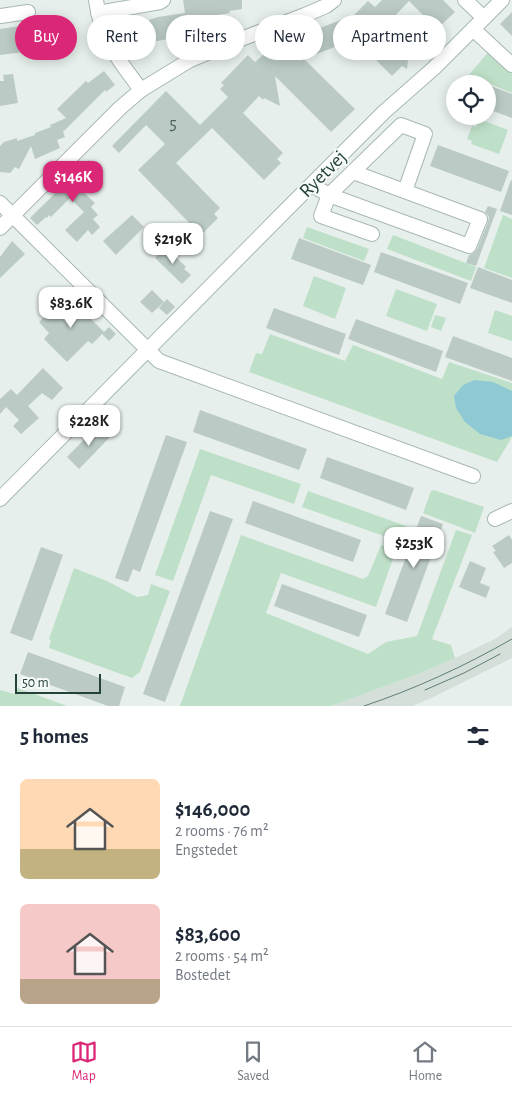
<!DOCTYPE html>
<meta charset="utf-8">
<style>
body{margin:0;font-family:"Alegreya Sans",sans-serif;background:#f6f6f7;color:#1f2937;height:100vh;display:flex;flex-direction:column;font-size:19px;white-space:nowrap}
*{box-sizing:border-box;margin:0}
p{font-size:16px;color:#747a83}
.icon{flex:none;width:28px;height:28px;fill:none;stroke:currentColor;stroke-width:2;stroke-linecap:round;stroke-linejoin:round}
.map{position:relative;height:706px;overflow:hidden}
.details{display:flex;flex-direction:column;background:#fff;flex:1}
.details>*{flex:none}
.hud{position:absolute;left:15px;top:15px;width:482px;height:45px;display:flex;gap:10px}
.controls{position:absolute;left:446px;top:75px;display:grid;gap:10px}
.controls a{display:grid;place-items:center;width:50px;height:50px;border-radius:50%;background:#fff;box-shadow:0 2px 12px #0003;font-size:25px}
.scale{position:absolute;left:15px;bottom:12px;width:86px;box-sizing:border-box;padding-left:5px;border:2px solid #24423a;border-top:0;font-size:14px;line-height:18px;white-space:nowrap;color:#24423a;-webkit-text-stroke:4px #f7fbf9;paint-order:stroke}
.price{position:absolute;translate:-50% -42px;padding:0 11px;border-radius:10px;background:#fff;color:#222;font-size:16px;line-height:32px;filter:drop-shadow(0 1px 2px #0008)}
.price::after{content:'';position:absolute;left:50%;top:30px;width:15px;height:11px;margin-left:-8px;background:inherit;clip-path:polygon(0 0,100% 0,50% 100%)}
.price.active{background:#db2777;color:#fff}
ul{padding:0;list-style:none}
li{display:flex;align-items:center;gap:15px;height:125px;padding:0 20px}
li span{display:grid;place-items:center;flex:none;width:140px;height:100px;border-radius:8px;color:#555}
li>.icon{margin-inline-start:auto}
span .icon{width:60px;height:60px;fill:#fffc;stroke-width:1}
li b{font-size:21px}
h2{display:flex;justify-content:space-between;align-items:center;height:60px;padding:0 20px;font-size:21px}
.pill{padding:0 18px;border-radius:22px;background:#fff;box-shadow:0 2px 12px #0003;font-size:18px;line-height:45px}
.pill.active{background:#db2777;color:#fff}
.tab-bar{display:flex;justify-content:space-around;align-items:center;height:70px;border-top:1px solid #e0e1e3;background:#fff;font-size:14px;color:#747a83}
.tab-bar a{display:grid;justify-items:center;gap:2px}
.tab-bar .active{color:#db2777}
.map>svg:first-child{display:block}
.built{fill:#d4dfda}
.green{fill:#bfe0c8}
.water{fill:#8ec9d4}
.building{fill:#bbcac4}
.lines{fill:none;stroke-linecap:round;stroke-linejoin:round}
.minor-casing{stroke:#a8b8b2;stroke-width:16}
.minor{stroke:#fff;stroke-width:14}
.tram{stroke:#5f7d75;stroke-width:1}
.labels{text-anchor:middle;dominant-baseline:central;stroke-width:4;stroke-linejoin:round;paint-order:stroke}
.number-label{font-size:18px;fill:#4a645c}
.street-label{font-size:20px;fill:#24423a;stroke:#f7fbf9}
</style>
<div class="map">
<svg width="512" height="706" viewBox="0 0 512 706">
<rect width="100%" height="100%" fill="#e6efeb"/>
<polygon class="built" points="512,627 512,658 429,699 412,706 331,706 418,674 455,658 495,639"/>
<g class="green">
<polygon points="489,51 512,74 512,93 469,75"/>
<polygon points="479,119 508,130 499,154 471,144 472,141 467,139 472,126 476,127"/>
<polygon points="503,215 512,219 512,278 484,268"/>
<polygon points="307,227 369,249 364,261 303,238"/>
<polygon points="393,235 476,267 471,281 387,249"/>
<polygon points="314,276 346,288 335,319 303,306"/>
<polygon points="396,289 437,304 427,331 386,316"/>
<polygon points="495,310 512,316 512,341 488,333"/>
<polygon points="435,315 446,318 441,331 431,327"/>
<polygon points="270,334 345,361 353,345 442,379 449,362 512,383 512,437 497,462 249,372 256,353 262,354"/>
<polygon points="200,449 301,484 294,504 211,475 173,581 155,575"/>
<polygon points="434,490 484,507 475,533 423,513 431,491"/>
<polygon points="308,491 406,526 401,538 395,540 302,507"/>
<polygon points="456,530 472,535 432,639 451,645 455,658 418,674 331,706 180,706 241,535 363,579 368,576 381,545 396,550 376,607 281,573 266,613 368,654 386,642 417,636"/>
<polygon points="74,568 109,582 137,597 148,595 151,584 170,591 140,672 132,678 49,648 51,640 49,639"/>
<polygon points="18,688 67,706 0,706 0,690 14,694"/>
</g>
<polygon class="water" points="475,380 493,382 512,391 512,436 501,440 480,434 465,422 456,408 454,396 463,385"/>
<g class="building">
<polygon points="183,0 242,0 242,9 229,11 230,13 210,16 210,19 185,23 185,33 172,35 173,38 152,42 152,43 138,45 138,47 125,49 120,27 149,24 149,20 158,17 185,13"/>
<polygon points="382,0 443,0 455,12 437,29 409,1 389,22 418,51 408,60 407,69 402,66 392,76 355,39 304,59 355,109 331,132 275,76 280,106 264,98 263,100 259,96 243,113 283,153 277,159 281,163 264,180 212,128 176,163 220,208 214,214 218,218 201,235 138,170 165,144 146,125 119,153 112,146 166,91 200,125 228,97 220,89 224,85 221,83 248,55 255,62 283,38 286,41 354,15 368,1 375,7"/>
<polygon points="512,12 512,36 500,24"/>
<polygon points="45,17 47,30 54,29 56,39 23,44 24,52 0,55 0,29 21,26 21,22"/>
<polygon points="104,71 115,85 106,92 105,90 63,132 65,137 57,140 60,148 35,159 31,146 19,169 15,167 10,173 0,172 0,146 4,142 17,138 17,141 35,135 35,133 51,127 50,125 66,118 57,109 86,81 88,83"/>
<polygon points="13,74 18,103 0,106 0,81 4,81 3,75"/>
<polygon points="488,85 512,94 512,118 488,109"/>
<polygon points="438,145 509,171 501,192 430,166"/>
<polygon points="89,160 99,170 80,189 95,203 91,207 98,215 93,219 100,227 92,235 88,230 77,242 65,230 84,212 70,198 51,217 49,215 47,218 46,217 37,225 30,218"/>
<polygon points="511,180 512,181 512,215 500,211"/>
<polygon points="488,206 497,209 476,266 466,263 469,255 474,253 477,249 488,222 489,217 485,212"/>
<polygon points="132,215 144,227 116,255 103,241"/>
<polygon points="299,238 371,265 363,285 291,259"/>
<polygon points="12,241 25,254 0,278 0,257"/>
<polygon points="166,247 186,267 184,269 191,275 182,284 155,258"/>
<polygon points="381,252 468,283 460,304 374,272"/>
<polygon points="478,267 512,280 512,303 470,288"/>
<polygon points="152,290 164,302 152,313 140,302"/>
<polygon points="67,295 104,332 109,327 116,334 109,341 102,334 92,344 88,341 67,362 44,339 49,333 39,322"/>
<polygon points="167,299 175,307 167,315 159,308"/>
<polygon points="274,308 346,334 339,355 266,328"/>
<polygon points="356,319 443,351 436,372 348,339"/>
<polygon points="453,336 512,358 512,381 445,357"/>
<polygon points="43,368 63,388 52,400 42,393 28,406 39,418 21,434 13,426 19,420 6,407 0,414 0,399 11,389 17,395"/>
<polygon points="200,410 307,449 299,470 193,432"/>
<polygon points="98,425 110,437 79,469 67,457"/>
<polygon points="166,435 187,442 140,572 133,569 128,582 115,578"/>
<polygon points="327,457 414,488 406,510 320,478"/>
<polygon points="253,501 361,540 353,562 245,523"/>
<polygon points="210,511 233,519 165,702 143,694"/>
<polygon points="421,516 443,524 407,622 385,614"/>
<polygon points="509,535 512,540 512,563 504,568 493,552 496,551 492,546"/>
<polygon points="41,547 63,555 32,641 10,633"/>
<polygon points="470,561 486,568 480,583 490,587 486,598 459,587"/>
<polygon points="282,584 367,615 359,637 274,606"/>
<polygon points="28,652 125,687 119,706 108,706 20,674"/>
</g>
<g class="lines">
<defs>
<g id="minor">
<path d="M 96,0 C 102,42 117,57 141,90"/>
<polyline points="465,0 484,18"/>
<polyline points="98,13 160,2 163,0"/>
<polyline points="0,16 28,12"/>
<polyline points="473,29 512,65"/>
<polyline points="312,185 329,195 469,246 480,219 353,172"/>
<polyline points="0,203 159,361 473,476"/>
<polyline points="0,228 120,108 141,90 190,60 233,42 305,15 326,6 334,0"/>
<polyline points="372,234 321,216 329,195 401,125 425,134 405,191"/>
<polyline points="0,499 285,211 384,112 434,68 502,0"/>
<polyline points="495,519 512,511"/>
</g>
</defs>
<use href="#minor" class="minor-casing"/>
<use href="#minor" class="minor"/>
<g class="tram">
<polyline points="425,690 464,673 500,654"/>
<path d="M 364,706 C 415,689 465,666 512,639"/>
</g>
</g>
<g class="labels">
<g class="number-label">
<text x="173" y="124">5</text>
</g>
<g class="street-label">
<text transform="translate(323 174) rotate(-45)">Ryetvej</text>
</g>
</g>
</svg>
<div class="controls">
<a><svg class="icon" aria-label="locate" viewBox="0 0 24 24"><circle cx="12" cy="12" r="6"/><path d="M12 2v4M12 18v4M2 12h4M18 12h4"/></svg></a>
</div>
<div class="scale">50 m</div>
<b class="price active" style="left:73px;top:203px">$146K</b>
<b class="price" style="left:173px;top:265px">$219K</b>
<b class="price" style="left:71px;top:329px">$83.6K</b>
<b class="price" style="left:89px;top:447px">$228K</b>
<b class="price" style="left:414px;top:569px">$253K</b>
<div class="hud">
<a class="pill active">Buy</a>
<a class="pill">Rent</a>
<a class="pill">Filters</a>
<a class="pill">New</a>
<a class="pill">Apartment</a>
</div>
</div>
<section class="details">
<h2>5 homes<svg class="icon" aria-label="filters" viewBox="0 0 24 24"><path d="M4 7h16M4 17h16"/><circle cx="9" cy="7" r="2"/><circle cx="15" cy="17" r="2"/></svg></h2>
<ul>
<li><span style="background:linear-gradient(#ffd9b3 70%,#c2b280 0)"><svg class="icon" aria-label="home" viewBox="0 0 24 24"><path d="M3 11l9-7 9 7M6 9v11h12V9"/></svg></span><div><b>$146,000</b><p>2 rooms · 76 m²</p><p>Engstedet</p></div></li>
<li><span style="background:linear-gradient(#f6c9c9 75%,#b9a48a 0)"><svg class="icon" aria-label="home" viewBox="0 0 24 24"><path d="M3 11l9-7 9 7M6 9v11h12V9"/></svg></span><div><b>$83,600</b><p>2 rooms · 54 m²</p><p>Bostedet</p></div></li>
</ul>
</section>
<nav class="tab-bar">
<a class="active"><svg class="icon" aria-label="map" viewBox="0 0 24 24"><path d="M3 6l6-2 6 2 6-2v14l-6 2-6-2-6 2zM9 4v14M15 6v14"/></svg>Map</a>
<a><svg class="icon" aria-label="saved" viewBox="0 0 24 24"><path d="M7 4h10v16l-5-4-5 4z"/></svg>Saved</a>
<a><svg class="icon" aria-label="home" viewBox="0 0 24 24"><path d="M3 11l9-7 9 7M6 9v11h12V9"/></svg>Home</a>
</nav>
